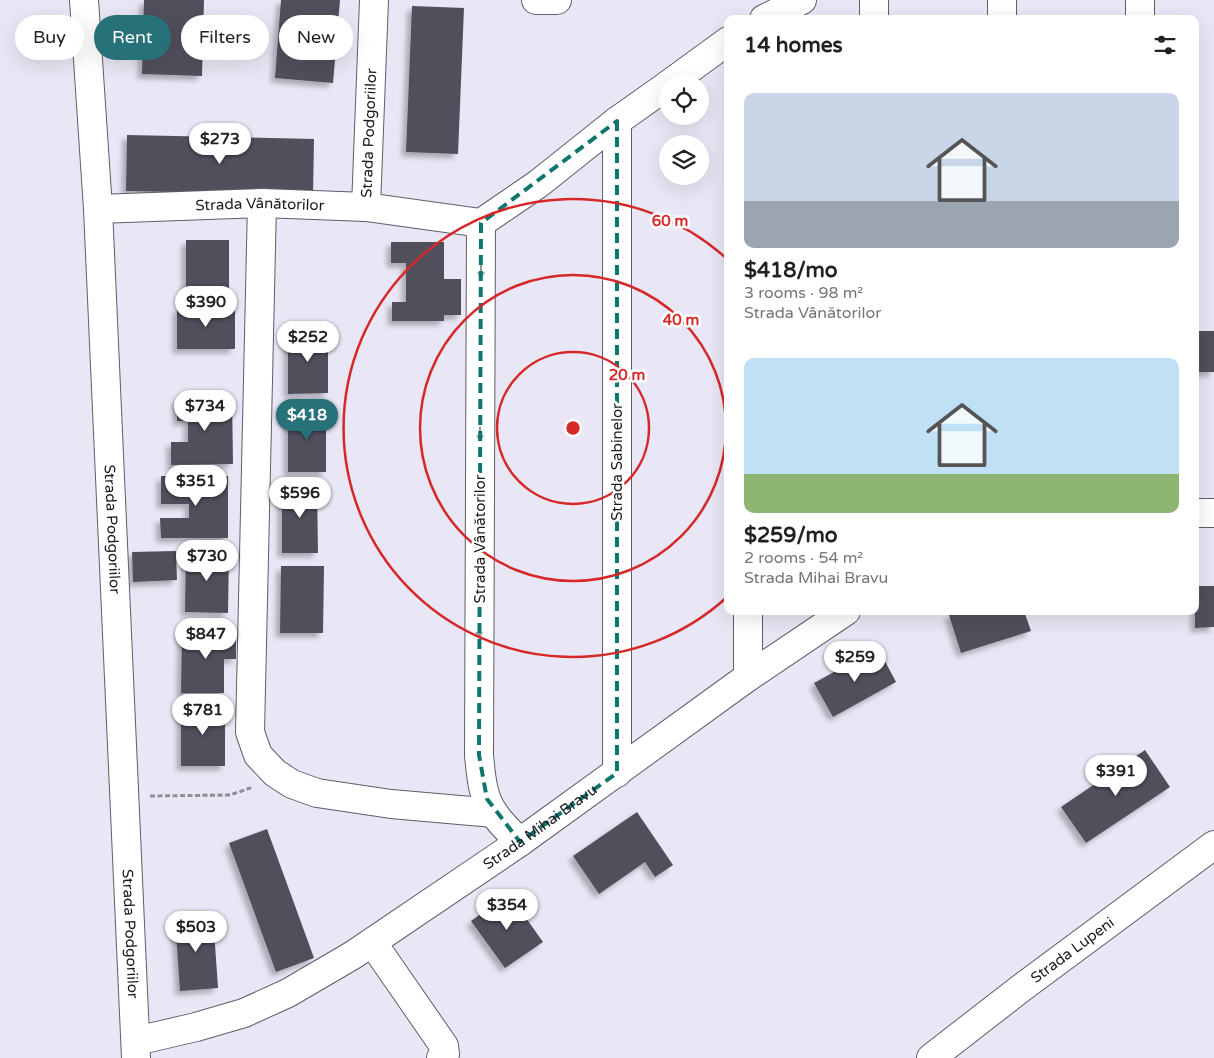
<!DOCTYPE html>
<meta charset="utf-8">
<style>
body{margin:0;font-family:"Varela Round",sans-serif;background:#f2f2f2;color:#202124;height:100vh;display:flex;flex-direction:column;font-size:19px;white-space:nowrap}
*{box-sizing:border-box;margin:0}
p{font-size:16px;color:#757577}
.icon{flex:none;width:28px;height:28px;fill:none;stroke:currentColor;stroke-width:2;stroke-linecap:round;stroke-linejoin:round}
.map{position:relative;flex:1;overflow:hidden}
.panel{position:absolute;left:724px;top:15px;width:475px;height:600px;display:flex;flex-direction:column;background:#fff;border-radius:10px;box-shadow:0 5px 20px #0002}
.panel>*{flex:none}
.banner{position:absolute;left:15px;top:15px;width:475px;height:45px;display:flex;gap:10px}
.tools{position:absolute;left:659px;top:75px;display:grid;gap:10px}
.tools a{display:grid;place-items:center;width:50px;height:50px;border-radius:50%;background:#fff;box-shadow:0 5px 20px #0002;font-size:25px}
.price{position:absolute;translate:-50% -42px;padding:0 11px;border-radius:18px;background:#fff;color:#222;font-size:16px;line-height:32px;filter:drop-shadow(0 1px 2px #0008)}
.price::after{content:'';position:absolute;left:50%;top:30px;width:15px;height:11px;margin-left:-8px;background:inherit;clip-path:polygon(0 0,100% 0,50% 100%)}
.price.on{background:#277179;color:#fff}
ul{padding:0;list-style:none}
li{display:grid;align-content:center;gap:10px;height:265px;padding:0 20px}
li span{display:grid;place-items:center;height:155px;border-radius:10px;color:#555}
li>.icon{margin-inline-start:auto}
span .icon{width:90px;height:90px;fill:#fffc;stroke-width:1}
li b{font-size:21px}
h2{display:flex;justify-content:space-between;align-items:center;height:60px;padding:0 20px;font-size:21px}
.pill{padding:0 18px;border-radius:22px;background:#fff;box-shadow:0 5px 20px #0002;font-size:18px;line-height:45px}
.pill.on{background:#277179;color:#fff}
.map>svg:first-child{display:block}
.building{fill:#514f5b;filter:url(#shadow)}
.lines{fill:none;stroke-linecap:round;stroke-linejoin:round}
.minor-casing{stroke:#5f5d69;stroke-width:30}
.major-casing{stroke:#5f5d69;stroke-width:30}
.path{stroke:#8f8e98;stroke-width:3;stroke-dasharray:5 2.5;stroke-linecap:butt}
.minor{stroke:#fff;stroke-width:28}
.major{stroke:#fff;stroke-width:28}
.oneway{fill:#98989a}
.marked{fill:none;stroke:#0f766e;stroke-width:4;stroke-dasharray:10 6;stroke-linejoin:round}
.ring{fill:none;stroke:#d62828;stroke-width:2.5}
.labels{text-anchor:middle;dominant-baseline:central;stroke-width:5;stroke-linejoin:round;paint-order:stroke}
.street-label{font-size:15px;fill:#1b1a1f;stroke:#fff}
.centre{fill:#d62828;stroke:#fff;stroke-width:2.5}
.ring-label{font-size:15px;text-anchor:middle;font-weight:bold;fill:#d62828;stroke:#fff;stroke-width:5;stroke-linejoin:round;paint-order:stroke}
</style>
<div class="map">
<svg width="1214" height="1058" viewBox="0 0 1214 1058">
<defs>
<filter id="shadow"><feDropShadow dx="-4.5" dy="4.5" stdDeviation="2.5" flood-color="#0004"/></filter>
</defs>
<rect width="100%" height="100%" fill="#e9e7f5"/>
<g class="building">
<polygon points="144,0 204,0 202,76 142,74"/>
<polygon points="281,0 340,0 333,83 275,78"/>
<polygon points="412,6 464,8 458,154 406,152"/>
<polygon points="127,135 314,139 313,195 126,191"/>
<rect x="186" y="240" width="43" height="58"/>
<polygon points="391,242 444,242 444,279 461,279 461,315 444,315 444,321 392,321 392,302 406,302 406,263 391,263"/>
<rect x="177" y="308" width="58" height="41"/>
<rect x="1195" y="331" width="19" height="41"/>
<polygon points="288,333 328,333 328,393 288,394"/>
<polygon points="177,398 232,398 233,464 171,465 171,442 188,442 188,421 177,421"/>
<rect x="288" y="409" width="38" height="63"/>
<polygon points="161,476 228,476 228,538 161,538 160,518 189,518 189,504 161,504"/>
<polygon points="282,485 317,485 318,553 282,553"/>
<polygon points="176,551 177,580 133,582 132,552"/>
<polygon points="186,551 229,552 228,613 185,612"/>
<polygon points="281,566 324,566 323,633 280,633"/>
<polygon points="1195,586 1214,586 1214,627 1195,628"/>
<polygon points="960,611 1024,611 1031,631 961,653 949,615"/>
<polygon points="182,631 236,631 236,659 224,659 224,693 181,693"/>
<polygon points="878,648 896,682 833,717 814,683"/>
<rect x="181" y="705" width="44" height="61"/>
<polygon points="1145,750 1170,787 1086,843 1061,807"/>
<polygon points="637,812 673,865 655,877 645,862 599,894 573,856"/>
<polygon points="267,829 314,958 276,972 229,843"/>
<polygon points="509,894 543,942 505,968 471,921"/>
<polygon points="213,916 218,988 180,991 175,918"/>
</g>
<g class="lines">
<defs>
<g id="minor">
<path id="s1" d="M 84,0 L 98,209 L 136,1058"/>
<polyline points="536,0 557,0"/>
<polyline points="1140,0 1140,19"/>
<polyline points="764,19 802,0"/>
<polyline points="874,19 874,0"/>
<polyline points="1002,19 1002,0"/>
<polyline points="669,84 728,41"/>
<polyline points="617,121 617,773"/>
<polyline points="262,203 250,732 258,755 275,773 292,784 317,793 391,804 494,813"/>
<path id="s2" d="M 366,207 L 374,0"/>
<path id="s3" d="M 98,209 L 262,203 L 366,207 L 481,223 L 538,184 L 617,121 L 668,85"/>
<path d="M 481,223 L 479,755 C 481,775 482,795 493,812 C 500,823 511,833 520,842"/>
<polyline points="1195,513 1214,513"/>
<polyline points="748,611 748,677"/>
<polyline points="372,942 444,1046 445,1054 441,1058"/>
<path id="s4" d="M 136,1041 L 196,1027 L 244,1013 L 288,993 L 353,955 L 520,842 L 748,677 L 846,611"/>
</g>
<g id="major">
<path id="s5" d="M 931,1058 L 1020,989 L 1214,845"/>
</g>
</defs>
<use href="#minor" class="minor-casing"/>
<use href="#major" class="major-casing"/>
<polyline class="path" points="150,796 230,795 253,787"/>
<use href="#minor" class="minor"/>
<use href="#major" class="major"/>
</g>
<defs><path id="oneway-solid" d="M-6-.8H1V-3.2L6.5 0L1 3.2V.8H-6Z" transform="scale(1.25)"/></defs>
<g class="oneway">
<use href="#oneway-solid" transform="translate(481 271) rotate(90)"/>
<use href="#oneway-solid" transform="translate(480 434) rotate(90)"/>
<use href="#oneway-solid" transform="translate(479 631) rotate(90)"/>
</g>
<path class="marked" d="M 617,121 L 617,773 L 520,842 L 487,799 L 479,755 L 481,223 Z"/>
<g class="ring">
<circle cx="573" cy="428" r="76"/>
<circle cx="573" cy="428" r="153"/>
<path d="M726 598A229 229 0 1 1 726 258"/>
</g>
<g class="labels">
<g class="street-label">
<text stroke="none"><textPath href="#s2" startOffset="74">Strada Podgoriilor</textPath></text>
<text stroke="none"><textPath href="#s3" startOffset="162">Strada Vânătorilor</textPath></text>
<text transform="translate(617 462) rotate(-90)">Strada Sabinelor</text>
<text stroke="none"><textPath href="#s1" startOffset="530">Strada Podgoriilor</textPath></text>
<text transform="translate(480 539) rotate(-90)">Strada Vânătorilor</text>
<text stroke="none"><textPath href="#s4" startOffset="462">Strada Mihai Bravu</textPath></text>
<text stroke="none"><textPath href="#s1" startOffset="935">Strada Podgoriilor</textPath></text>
<text stroke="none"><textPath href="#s5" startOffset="178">Strada Lupeni</textPath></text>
</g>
</g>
<circle cx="573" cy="428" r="8" class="centre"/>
<g class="ring-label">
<text x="670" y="226">60 m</text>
<text x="681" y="325">40 m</text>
<text x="627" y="380">20 m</text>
</g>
</svg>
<div class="tools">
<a><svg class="icon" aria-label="locate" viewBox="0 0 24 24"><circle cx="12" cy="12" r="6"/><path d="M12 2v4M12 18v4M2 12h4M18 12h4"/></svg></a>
<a><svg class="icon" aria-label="layers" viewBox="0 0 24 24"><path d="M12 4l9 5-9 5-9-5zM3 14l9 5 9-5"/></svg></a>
</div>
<b class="price" style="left:220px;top:165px">$273</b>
<b class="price" style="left:206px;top:328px">$390</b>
<b class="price" style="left:308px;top:363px">$252</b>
<b class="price" style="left:205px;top:432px">$734</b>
<b class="price on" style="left:307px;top:441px">$418</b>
<b class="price" style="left:196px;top:507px">$351</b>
<b class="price" style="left:300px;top:519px">$596</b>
<b class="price" style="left:207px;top:582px">$730</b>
<b class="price" style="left:206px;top:660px">$847</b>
<b class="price" style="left:855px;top:683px">$259</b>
<b class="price" style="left:203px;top:736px">$781</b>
<b class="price" style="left:1116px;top:797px">$391</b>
<b class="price" style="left:507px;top:931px">$354</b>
<b class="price" style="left:196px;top:953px">$503</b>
<div class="banner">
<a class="pill">Buy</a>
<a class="pill on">Rent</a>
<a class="pill">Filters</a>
<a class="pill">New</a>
</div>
<section class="panel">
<h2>14 homes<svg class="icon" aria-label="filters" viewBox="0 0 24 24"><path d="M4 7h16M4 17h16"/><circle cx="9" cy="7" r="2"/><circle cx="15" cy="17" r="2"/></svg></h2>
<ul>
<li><span style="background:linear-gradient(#c9d6e8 70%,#9aa5b1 0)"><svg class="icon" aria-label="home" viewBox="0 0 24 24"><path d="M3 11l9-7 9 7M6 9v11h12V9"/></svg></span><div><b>$418/mo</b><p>3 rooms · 98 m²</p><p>Strada Vânătorilor</p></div></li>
<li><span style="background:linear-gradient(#bfe0f5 75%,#8fb573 0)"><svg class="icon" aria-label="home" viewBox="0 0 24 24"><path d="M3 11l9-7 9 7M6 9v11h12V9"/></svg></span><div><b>$259/mo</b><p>2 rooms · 54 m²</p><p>Strada Mihai Bravu</p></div></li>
</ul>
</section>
</div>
